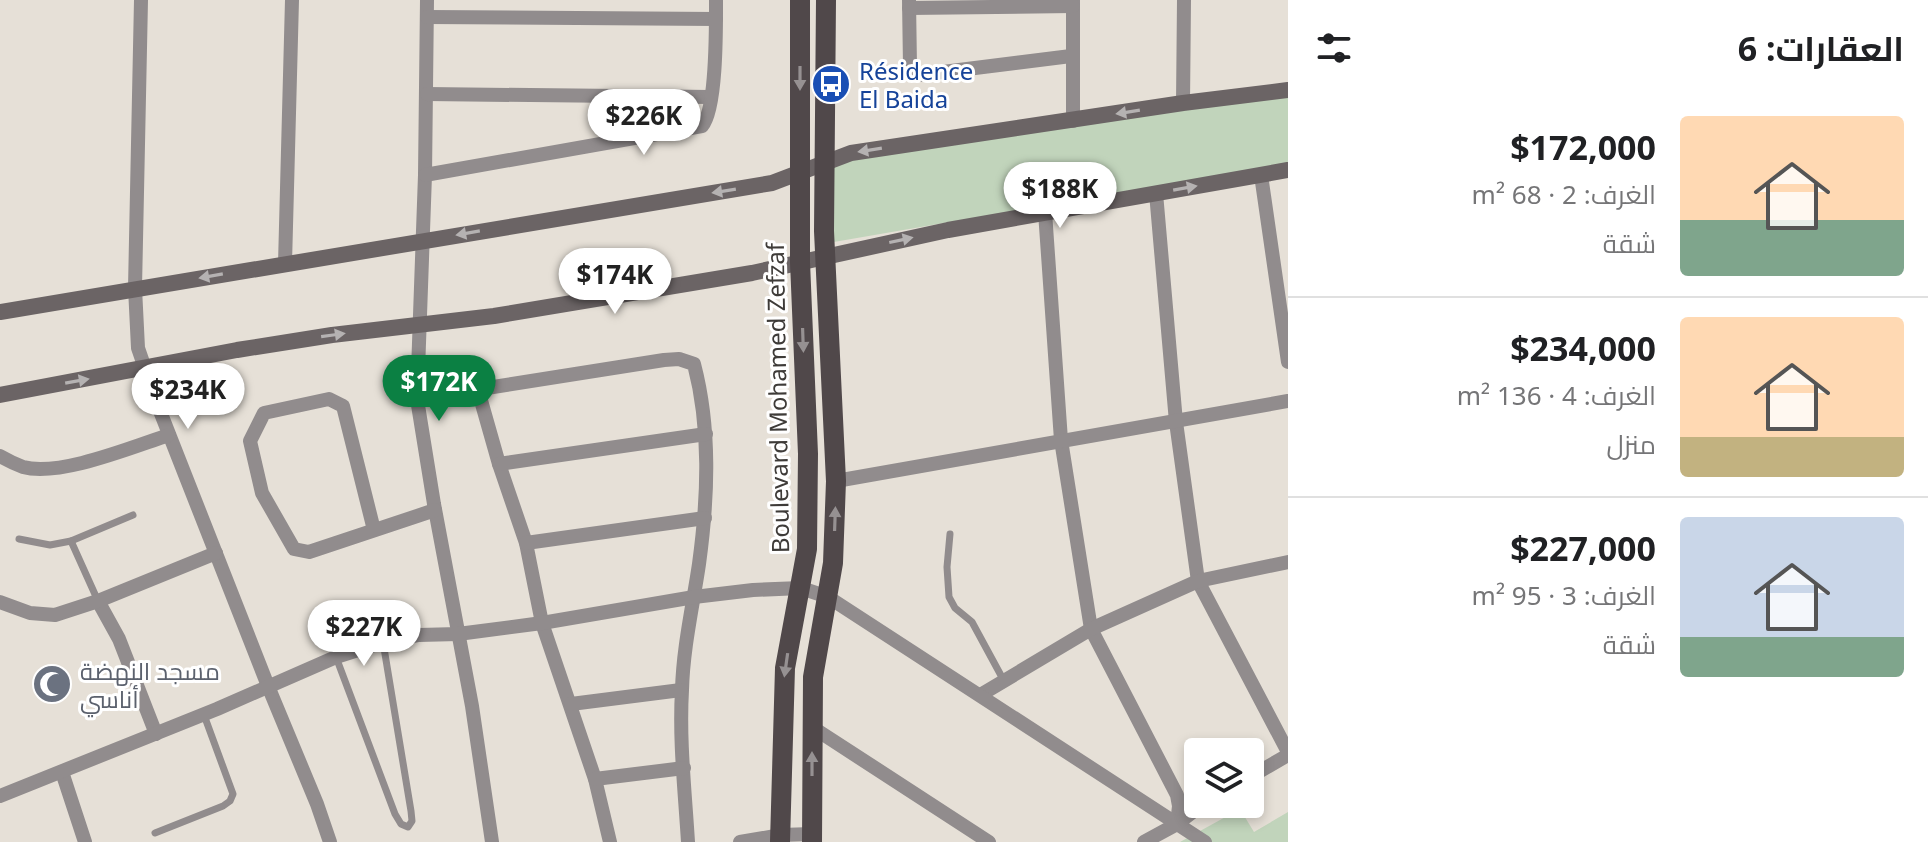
<!DOCTYPE html>
<html lang="ar">
<meta charset="utf-8">
<style>
body{margin:0;font-family:"Noto Sans",Cairo,sans-serif;background:#f2f2f2;color:#202124;direction:rtl;height:100vh;display:flex;flex-direction:column;font-size:30px;white-space:nowrap}
*{box-sizing:border-box;margin:0}
p{font-size:26px;color:#757577}
.icon{flex:none;width:44px;height:44px;fill:none;stroke:currentColor;stroke-width:2;stroke-linecap:round;stroke-linejoin:round}
.map{position:relative;flex:1;overflow:hidden;direction:ltr}
.drawer{display:flex;flex-direction:column;background:#fff;width:640px}
.drawer>*{flex:none}
.buttons{position:absolute;left:1184px;top:738px;display:grid;gap:16px}
.buttons a{display:grid;place-items:center;width:80px;height:80px;border-radius:8px;background:#fff;box-shadow:0 4px 12px #0003;font-size:40px}
.price{position:absolute;translate:-50% -68px;padding:0 18px;border-radius:28px;background:#fff;color:#222;font-size:26px;line-height:52px;filter:drop-shadow(0 2px 4px #0008)}
.price::after{content:'';position:absolute;left:50%;top:48px;width:24px;height:18px;margin-left:-12px;background:inherit;clip-path:polygon(0 0,100% 0,50% 100%)}
.price.selected{background:#0b8043;color:#fff}
ul{padding:0;list-style:none}
li{display:flex;align-items:center;gap:24px;height:200px;padding:0 24px}
li+li{border-top:2px solid #e0e0e0}
li span{display:grid;place-items:center;flex:none;width:224px;height:160px;border-radius:8px;color:#555}
li>.icon{margin-inline-start:auto}
span .icon{width:96px;height:96px;fill:#fffc;stroke-width:1}
li b{font-size:34px}
h2{display:flex;justify-content:space-between;align-items:center;height:96px;padding:0 24px;font-size:34px}
main{display:flex;flex:1;min-height:0}
.map>svg:first-child{display:block}
.green{fill:#c1d4bb}
.lines{fill:none;stroke-linecap:round;stroke-linejoin:round}
.lane{stroke:#918c8d;stroke-width:7}
.street{stroke:#918c8d;stroke-width:14}
.secondary{stroke:#6b6465;stroke-width:16}
.primary{stroke:#50484a;stroke-width:20}
.oneway{fill:#969192}
.oneway2{fill:#b5b2b2}
.labels{text-anchor:middle;dominant-baseline:central;stroke-width:6;stroke-linejoin:round;paint-order:stroke}
.transit-label{font-size:24px;fill:#164399;stroke:#fff;text-anchor:start}
.street-label{font-size:24px;fill:#3e3b38;stroke:#fff}
.worship-label{font-size:24px;fill:#5b616d;stroke:#fff;text-anchor:start}
</style>
<main>
<section class="drawer">
<h2>العقارات: 6<svg class="icon" aria-label="filters" viewBox="0 0 24 24"><path d="M4 7h16M4 17h16"/><circle cx="9" cy="7" r="2"/><circle cx="15" cy="17" r="2"/></svg></h2>
<ul>
<li><span style="background:linear-gradient(#ffd9b3 65%,#7fa58c 0)"><svg class="icon" aria-label="home" viewBox="0 0 24 24"><path d="M3 11l9-7 9 7M6 9v11h12V9"/></svg></span><div><b>$172,000</b><p>الغرف: 2 · 68 m²</p><p>شقة</p></div></li>
<li><span style="background:linear-gradient(#ffd9b3 75%,#c2b280 0)"><svg class="icon" aria-label="home" viewBox="0 0 24 24"><path d="M3 11l9-7 9 7M6 9v11h12V9"/></svg></span><div><b>$234,000</b><p>الغرف: 4 · 136 m²</p><p>منزل</p></div></li>
<li><span style="background:linear-gradient(#c9d6e8 75%,#7fa58c 0)"><svg class="icon" aria-label="home" viewBox="0 0 24 24"><path d="M3 11l9-7 9 7M6 9v11h12V9"/></svg></span><div><b>$227,000</b><p>الغرف: 3 · 95 m²</p><p>شقة</p></div></li>
</ul>
</section>
<div class="map">
<svg width="1288" height="842" viewBox="0 0 1288 842">
<rect width="100%" height="100%" fill="#e6e0d7"/>
<g class="green">
<polygon points="1288,85 1288,164 828,243 827,156"/>
<polygon points="1240,809 1254,832 1288,812 1288,842 1180,842"/>
</g>
<g class="lines">
<g class="lane">
<polyline points="950,534 947,567 949,597 955,608 972,622 1004,681"/>
<polyline points="19,539 50,545 71,541 133,515"/>
<polyline points="71,541 98,601"/>
<polyline points="336,657 395,814 401,824 408,827 412,821 411,811 383,642"/>
<polyline points="155,833 223,806 230,801 233,794 204,715"/>
</g>
<g class="street">
<polyline points="141,0 135,288 138,348 158,406 268,686 317,804 330,842"/>
<polyline points="427,0 425,175 417,399 434,504 472,706 492,842"/>
<polyline points="909,0 910,66 912,71 919,75 1071,56"/>
<polyline points="1073,0 1073,121"/>
<polyline points="909,8 1073,6"/>
<polyline points="427,17 716,19"/>
<polyline points="427,94 711,97"/>
<polyline points="1183,103 1184,0"/>
<path d="M 425,175 L 702,126 C 717,109 716,25 716,0"/>
<polyline points="1261,175 1288,362"/>
<polyline points="1156,193 1176,422 1198,581 1288,752"/>
<polyline points="1045,212 1061,440 1091,629 1177,795 1179,806 1177,824"/>
<polyline points="285,264 292,0"/>
<polyline points="478,390 499,464 526,543 542,623 595,779 610,842"/>
<path d="M 417,399 L 664,360 L 679,359 L 694,364 C 711,429 708,498 699,564 C 693,605 683,648 682,690 C 679,740 685,792 688,842"/>
<path d="M 0,456 C 7,460 15,464 23,467 C 60,477 132,447 169,435"/>
<polyline points="499,464 706,434"/>
<polyline points="836,481 1288,401"/>
<polyline points="374,530 343,406 329,399 264,413 250,441 262,493 294,549 309,552 435,510"/>
<polyline points="526,543 705,518"/>
<polyline points="98,601 119,639 156,734"/>
<polyline points="0,602 30,613 55,615 98,601 216,553"/>
<polyline points="982,694 1091,629 1198,581 1288,562"/>
<polyline points="571,704 681,690"/>
<polyline points="812,727 989,842"/>
<polyline points="62,772 85,842"/>
<polyline points="1250,777 1288,755"/>
<polyline points="595,779 684,768"/>
<polyline points="0,796 217,709 336,657 383,642 419,635 458,634 542,623 694,597 753,590 801,588 828,597 1205,842"/>
<polyline points="740,842 781,835 812,834"/>
<polyline points="1144,842 1177,824 1203,804"/>
</g>
<g class="secondary">
<polyline points="0,312 772,183 851,153 1183,103 1288,90"/>
<polyline points="0,395 237,350 332,335 494,316 752,273 948,230 1288,170"/>
</g>
<g class="primary">
<polyline points="780,842 785,668 807,549 808,454 800,262 800,0"/>
<polyline points="812,842 813,677 833,563 836,481 824,231 826,0"/>
</g>
</g>
<defs><path id="oneway-solid" d="M-6-.8H1V-3.2L6.5 0L1 3.2V.8H-6Z" transform="scale(2)"/></defs>
<g class="oneway">
<use href="#oneway-solid" transform="translate(800 78) rotate(90)"/>
<use href="#oneway-solid" transform="translate(803 340) rotate(88)"/>
<use href="#oneway-solid" transform="translate(835 519) rotate(-88)"/>
<use href="#oneway-solid" transform="translate(786 665) rotate(98)"/>
<use href="#oneway-solid" transform="translate(812 764) rotate(-90)"/>
</g>
<g class="oneway2">
<use href="#oneway-solid" transform="translate(1128 112) rotate(171)"/>
<use href="#oneway-solid" transform="translate(870 150) rotate(171)"/>
<use href="#oneway-solid" transform="translate(1185 188) rotate(-10)"/>
<use href="#oneway-solid" transform="translate(724 191) rotate(171)"/>
<use href="#oneway-solid" transform="translate(468 233) rotate(170)"/>
<use href="#oneway-solid" transform="translate(901 240) rotate(-12)"/>
<use href="#oneway-solid" transform="translate(211 276) rotate(170)"/>
<use href="#oneway-solid" transform="translate(333 335) rotate(-8)"/>
<use href="#oneway-solid" transform="translate(77 381) rotate(-10)"/>
</g>
<defs>
<symbol id="bus-disc" viewBox="-11 -11 22 22"><circle r="9.5" fill="#1a4fb4" stroke="#fff"/><path d="M-5-6H5V4H4V6H2V4H-2V6H-4V4H-5ZM-3.5-4V0h7V-4ZM-3.5 1.2v1.5H-2V1.2ZM2 1.2v1.5H3.5V1.2Z" fill="#fff"/></symbol>
<symbol id="mosque-disc" viewBox="-11 -11 22 22"><circle r="9.5" fill="#6b7280" stroke="#fff"/><path d="M3.5-4.9A6 6 0 1 0 3.5 4.9A5 5 0 1 1 3.5-4.9Z" fill="#fff"/></symbol>
</defs>
<g fill-rule="evenodd">
<use href="#bus-disc" x="809" y="62" width="44" height="44"/>
<use href="#mosque-disc" x="30" y="662" width="44" height="44"/>
</g>
<g class="labels">
<g class="transit-label">
<text x="859" y="70">Résidence<tspan x="859" dy="28">El Baida</tspan></text>
</g>
<g class="street-label">
<text transform="translate(777 398) rotate(-91)">Boulevard Mohamed Zefzaf</text>
</g>
<g class="worship-label">
<text x="80" y="670">مسجد النهضة<tspan x="80" dy="28">أناسي</tspan></text>
</g>
</g>
</svg>
<div class="buttons">
<a><svg class="icon" aria-label="layers" viewBox="0 0 24 24"><path d="M12 4l9 5-9 5-9-5zM3 14l9 5 9-5"/></svg></a>
</div>
<b class="price" style="left:644px;top:157px">$226K</b>
<b class="price" style="left:1060px;top:230px">$188K</b>
<b class="price" style="left:615px;top:316px">$174K</b>
<b class="price selected" style="left:439px;top:423px">$172K</b>
<b class="price" style="left:188px;top:431px">$234K</b>
<b class="price" style="left:364px;top:668px">$227K</b>
</div>
</main>
